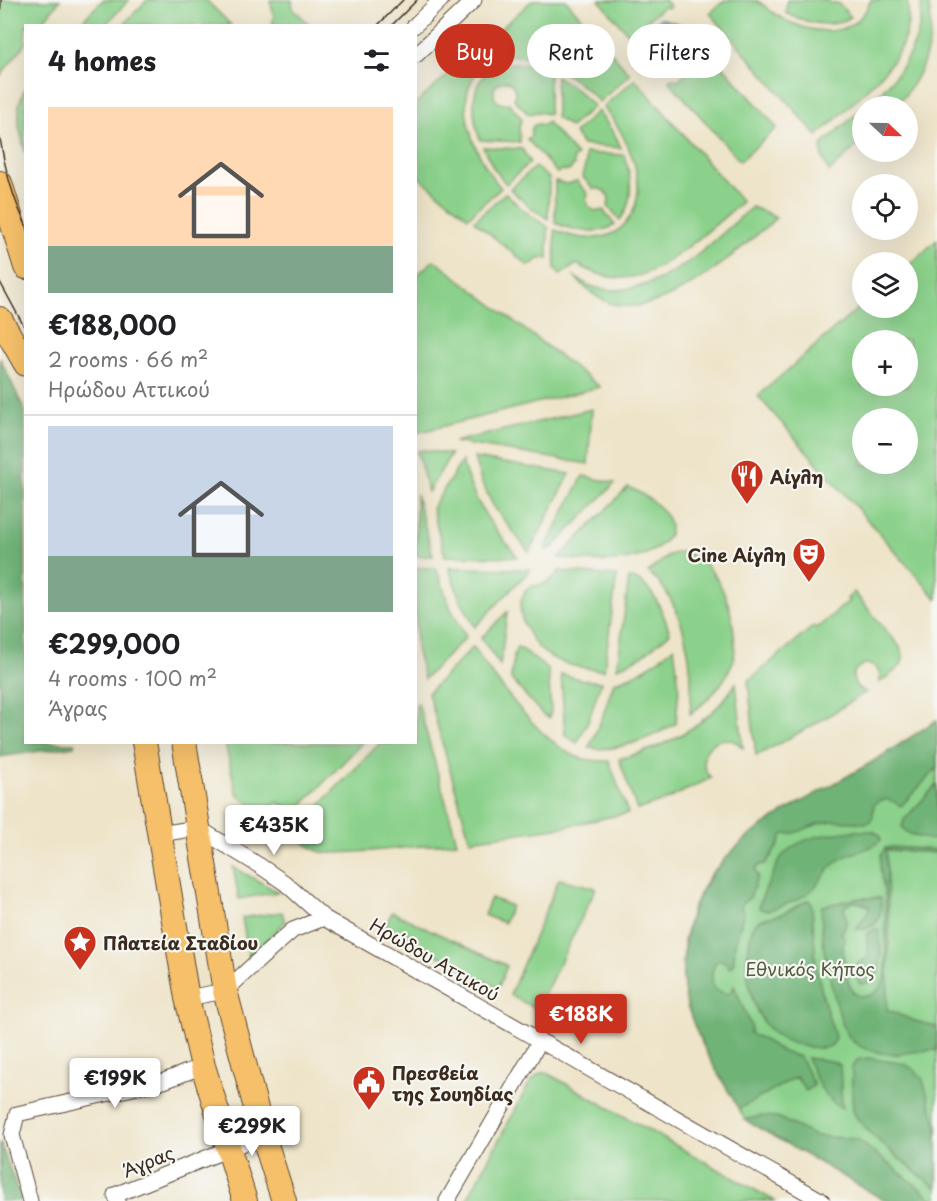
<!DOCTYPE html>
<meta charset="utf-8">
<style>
body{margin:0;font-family:"Playpen Sans",sans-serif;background:#f2f2f2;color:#202124;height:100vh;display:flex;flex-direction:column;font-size:22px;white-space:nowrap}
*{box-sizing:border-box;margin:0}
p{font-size:20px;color:#757577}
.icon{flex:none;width:33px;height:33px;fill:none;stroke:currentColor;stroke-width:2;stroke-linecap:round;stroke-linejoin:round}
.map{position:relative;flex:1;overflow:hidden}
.panel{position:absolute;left:24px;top:24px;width:393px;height:720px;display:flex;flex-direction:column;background:#fff;border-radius:0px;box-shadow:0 6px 24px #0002}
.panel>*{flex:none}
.guide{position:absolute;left:435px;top:24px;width:411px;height:54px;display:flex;gap:12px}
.needle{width:39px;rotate:112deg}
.buttons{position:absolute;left:852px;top:96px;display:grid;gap:12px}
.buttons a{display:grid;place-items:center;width:66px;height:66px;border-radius:50%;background:#fff;box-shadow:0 6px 24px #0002;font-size:30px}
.price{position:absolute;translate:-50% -51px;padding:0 14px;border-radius:6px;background:#fff;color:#222;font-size:20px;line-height:39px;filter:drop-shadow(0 2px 3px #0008)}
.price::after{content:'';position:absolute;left:50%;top:36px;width:18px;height:14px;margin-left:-9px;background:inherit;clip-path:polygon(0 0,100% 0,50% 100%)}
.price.on{background:#c8321e;color:#fff}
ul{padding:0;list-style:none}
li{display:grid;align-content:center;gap:12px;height:318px;padding:0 24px}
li+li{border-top:2px solid #e0e0e0}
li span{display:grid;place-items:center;height:186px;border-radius:0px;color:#555}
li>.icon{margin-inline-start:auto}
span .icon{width:108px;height:108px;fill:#fffc;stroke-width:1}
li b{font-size:26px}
h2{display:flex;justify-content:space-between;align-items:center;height:72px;padding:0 24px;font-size:26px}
.chip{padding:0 21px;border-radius:27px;background:#fff;box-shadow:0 6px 24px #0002;font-size:21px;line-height:54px}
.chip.on{background:#c8321e;color:#fff}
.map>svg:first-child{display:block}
.green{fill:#8bd18b;stroke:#637e54;stroke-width:1.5;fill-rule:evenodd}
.forest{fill:#70b377;stroke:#566e4a;stroke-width:1.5}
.water{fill:#54c0cd;stroke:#487576;stroke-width:1.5}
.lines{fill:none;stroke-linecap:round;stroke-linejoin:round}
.street-casing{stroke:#564638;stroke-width:17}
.primary-casing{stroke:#564638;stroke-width:26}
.street{stroke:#fff;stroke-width:15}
.primary{stroke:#f6c06b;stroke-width:24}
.tram{stroke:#3b2a1e;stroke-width:1.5}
.labels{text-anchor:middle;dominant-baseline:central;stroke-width:4.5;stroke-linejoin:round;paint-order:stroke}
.poi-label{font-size:18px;font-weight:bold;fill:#3b2a1e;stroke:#f6f6f2;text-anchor:start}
.street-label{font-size:18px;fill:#3b2a1e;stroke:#f6f6f2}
.park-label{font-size:18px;fill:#535c3f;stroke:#f6f6f2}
</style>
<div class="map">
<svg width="937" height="1201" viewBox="0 0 937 1201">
<rect width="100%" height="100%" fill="#f6f6f2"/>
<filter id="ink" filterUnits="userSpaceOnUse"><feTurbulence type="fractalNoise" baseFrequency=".0167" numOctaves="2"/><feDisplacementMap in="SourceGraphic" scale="12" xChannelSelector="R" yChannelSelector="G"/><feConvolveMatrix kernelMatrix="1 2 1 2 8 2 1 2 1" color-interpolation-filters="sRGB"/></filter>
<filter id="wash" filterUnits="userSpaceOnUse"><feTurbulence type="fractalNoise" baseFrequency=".008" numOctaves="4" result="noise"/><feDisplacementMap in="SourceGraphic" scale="24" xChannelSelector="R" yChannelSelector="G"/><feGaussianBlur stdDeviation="1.35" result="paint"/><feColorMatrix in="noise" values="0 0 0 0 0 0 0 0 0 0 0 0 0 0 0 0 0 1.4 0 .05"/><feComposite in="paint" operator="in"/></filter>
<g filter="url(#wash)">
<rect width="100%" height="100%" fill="#eee4c9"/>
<g class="green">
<polygon points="1,0 60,0 40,25 26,26 25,44 0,76"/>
<polygon points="103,0 129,0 105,25 78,25"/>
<polygon points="147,0 206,0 231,25 123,25"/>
<polygon points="270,0 292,0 293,9 310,25 272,25 274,17"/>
<path d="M 533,0 L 566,0 L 630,74 L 599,102 C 575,75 516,36 482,67 C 448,99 476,159 501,188 L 468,217 L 416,175 L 416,103 Z"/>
<polygon points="599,0 665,0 670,6 668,8 663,7 635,31 636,37 633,39"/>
<path d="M 725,0 C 733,0 751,0 757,1 C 765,5 772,13 780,17 C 811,35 855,41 871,0 L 907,0 C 915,44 887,70 858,98 C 845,111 831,124 817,136 L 710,13 Z"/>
<path d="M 787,0 L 826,0 L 831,3 L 838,3 L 851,17 C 830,30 806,23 786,13 Z"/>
<path d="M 921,0 L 928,0 C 937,41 923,76 896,106 L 866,106 C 896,80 925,43 921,0 Z"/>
<polygon points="707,48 777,128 740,161 669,81 672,79 678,80 705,56 705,50"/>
<path d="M 514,63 L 530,65 L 549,72 L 549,114 L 538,112 L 528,114 L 514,99 C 519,83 504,74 494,88 L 494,97 C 497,103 502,105 509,103 L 522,119 L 519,126 L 520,142 L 480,140 C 469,107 469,66 514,63 Z"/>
<polygon points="556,76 573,87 594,106 570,127 556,117"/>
<path d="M 635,79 L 742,202 C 723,218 704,235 684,250 C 648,278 620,289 577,264 L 560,275 L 555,268 L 555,230 C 572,238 592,241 609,235 C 618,232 625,225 630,217 C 651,184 626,133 603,107 Z"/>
<polygon points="25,87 25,153 19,125 19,104"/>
<polygon points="862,109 862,141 829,172 823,158 821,146"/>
<polygon points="598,111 615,135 621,148 582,145 574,133"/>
<polygon points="547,122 577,156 573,159 574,165 569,171 561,170 557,173 527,139 531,136 531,130 534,125 539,124 543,125"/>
<polygon points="483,147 522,149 530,162 506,184 493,167"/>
<path d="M 585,153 L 624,155 C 632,177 635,200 620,220 L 608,206 C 612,195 604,187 593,189 L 582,176 L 586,164 Z"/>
<polygon points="535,167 549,178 548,219 531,208 510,189"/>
<path d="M 555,181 L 567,184 L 577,181 L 588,194 L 586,200 C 588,208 594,213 603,210 L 615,225 C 595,236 575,231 555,223 Z"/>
<polygon points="505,193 527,213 548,227 548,259 547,258 539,259 529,266 474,221"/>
<path d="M 752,207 L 765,212 L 776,218 C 741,249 673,311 623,306 C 602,304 586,290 573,275 C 585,286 599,290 616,290 C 672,288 713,241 752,207 Z"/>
<path d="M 937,240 L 937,599 L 758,396 L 862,305 L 862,308 L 908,308 L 908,266 ZM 862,340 L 908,340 L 908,386 L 862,386 ZM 862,418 L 908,418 L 908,464 L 862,464 Z"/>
<polygon points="434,260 600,387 416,433 416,276"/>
<polygon points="592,409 588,464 454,442"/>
<polygon points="424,450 451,454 428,492 417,451"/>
<polygon points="474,458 570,474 529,552 494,507 481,481"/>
<path d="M 462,461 C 473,502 491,525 518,557 L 445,556 L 432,508 Z"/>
<polygon points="583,476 615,483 553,547 546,550 546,547"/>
<path d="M 628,487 C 642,493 670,510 670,528 C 670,545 646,555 633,558 C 608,564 584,561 559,558 Z"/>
<polygon points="416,494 433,556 416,556"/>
<path d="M 679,552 C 714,554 732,604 734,634 C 734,641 736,649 734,657 C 728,680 709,700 690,714 C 695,668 686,603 648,572 L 669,555 Z"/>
<polygon points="416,568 436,568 450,607 466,637 424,679 416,648"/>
<polygon points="449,568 531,569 475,627 459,597"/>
<path d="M 559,571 L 617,576 L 604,670 C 583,669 555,664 539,648 C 532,641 528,633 524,624 C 518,610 519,597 530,586 C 543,586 552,582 559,571 Z"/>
<path d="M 629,578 C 652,580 664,615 670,633 L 642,656 L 617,668 Z"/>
<path d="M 854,592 L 899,646 C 911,665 894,671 880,682 C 882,670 871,658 859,667 C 847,675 855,689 866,692 L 817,723 L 756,756 L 748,681 L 814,626 L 817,628 L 849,601 L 847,599 Z"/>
<polygon points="508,611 507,614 500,665 481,638"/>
<path d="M 473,647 C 495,680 540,741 577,757 C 587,761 598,761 609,761 L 628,813 L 563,827 L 470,840 L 428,693 Z"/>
<path d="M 517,647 C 528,651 537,663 548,669 L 551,711 L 549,718 L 542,714 L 511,679 L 514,655 Z"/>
<path d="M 674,647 L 679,687 L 676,723 C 651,738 619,752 589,748 L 602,718 L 614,682 C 637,677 656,662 674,647 Z"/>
<polygon points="561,674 583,680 601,682 589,719 577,743 565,735"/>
<path d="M 736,683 L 743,748 C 721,724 689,755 711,778 L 666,800 L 637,810 L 619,759 C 665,748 711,724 736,683 Z"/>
<path d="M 418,703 L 457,842 C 423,846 389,850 355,852 C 343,852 329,855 318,851 C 301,845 299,831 307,818 L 380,743 L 416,742 L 416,706 Z"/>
<polygon points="937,720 937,1201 886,1201 745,1120 700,1038 687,1006 683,977 684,940 692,910 700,892 710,875 727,857 744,840 775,818 879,758"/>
<polygon points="225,743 225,742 362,743 295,812 277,802 264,813 240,797 236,792"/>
<polygon points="233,867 278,892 239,899"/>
<polygon points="559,879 596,888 537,1010 510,995"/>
<polygon points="491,898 511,906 504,923 484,915"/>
<polygon points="282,912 285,922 249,958 242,918"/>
<polygon points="392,912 507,966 498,988 385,927"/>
<polygon points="545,1072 775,1201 466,1201 530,1082 539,1074"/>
</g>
<g class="forest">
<polygon points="0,358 25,411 26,742 75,743 74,746 0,757"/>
<path d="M 937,720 L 937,768 L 901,806 C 892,800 883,796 874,805 C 872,814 876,821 865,823 C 850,822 836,819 821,823 C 808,826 798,835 785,834 L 782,836 L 779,845 L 765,864 C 757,865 753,868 758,876 C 755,883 753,891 750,897 C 745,904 742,899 741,909 L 744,912 L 735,944 L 734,961 L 732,966 L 729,968 L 726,962 L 720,960 L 716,962 C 711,970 710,982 716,990 L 727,994 L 730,993 L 734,986 L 751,1026 L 750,1033 L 754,1036 L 759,1037 L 783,1052 L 800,1057 L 814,1085 L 806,1091 L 796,1077 L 739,1109 C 720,1077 699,1044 688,1008 C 683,991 682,971 684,953 C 690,857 773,817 848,776 C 879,759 908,739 937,720 Z"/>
<path d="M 937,784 L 937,840 C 925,839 909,837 902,827 L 904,820 Z"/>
<path d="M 855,831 L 873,831 L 880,835 L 881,840 C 871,851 852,851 839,860 C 827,868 822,881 811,891 C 801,900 782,906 769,910 L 763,910 L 759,908 C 760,898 767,887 771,878 C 775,870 778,859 785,853 C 802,836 832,833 855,831 Z"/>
<path d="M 893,847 L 937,850 L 937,853 L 886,850 L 889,936 L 887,1010 L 915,1021 L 937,1027 L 937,1050 C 914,1049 898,1059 873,1051 C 864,1049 854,1044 849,1037 C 844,1031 842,1023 840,1016 C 830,982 819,941 822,906 L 859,898 L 881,898 C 882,916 878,931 856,929 C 860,921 869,915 869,906 C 858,902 852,899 844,908 C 847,919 848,925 841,934 L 845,938 L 845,942 L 843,944 C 843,955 846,990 857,995 C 859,996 865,996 867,996 C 877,994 883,984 886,975 L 885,897 L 880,866 L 881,855 L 885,848 Z"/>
<path d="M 808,900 L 810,901 L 812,907 L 816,966 L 824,1001 L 835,1037 L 833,1044 C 826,1050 816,1048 807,1047 C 794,1044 779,1040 770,1030 C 749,1008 744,971 749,943 C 750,936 752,927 757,922 C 763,917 772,917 779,915 C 789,911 799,905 808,900 Z"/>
<path d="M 876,929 L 879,930 L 879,932 C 881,950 887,982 860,984 L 858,981 L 856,964 L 869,957 L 866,934 Z"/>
<path d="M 807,1058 L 831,1061 L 840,1065 L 842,1108 C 822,1098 815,1077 807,1058 Z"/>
<path d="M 868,1058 L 905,1064 L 916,1071 L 923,1080 L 937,1127 L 937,1188 C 919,1175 862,1131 854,1113 C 851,1104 852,1078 852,1067 L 857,1060 Z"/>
<polygon points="760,1116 777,1117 815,1136 857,1139 936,1201 886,1201 745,1120"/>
<polygon points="0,1142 22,1201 0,1201"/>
</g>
<polygon class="water" points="660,18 683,25 688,49 670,65 647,58 642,34"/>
</g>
<g filter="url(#ink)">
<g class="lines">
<defs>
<g id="street">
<polyline points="414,26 441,0"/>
<polyline points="416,55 474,0"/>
<polyline points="159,834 198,828 260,866 285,883 324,918 822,1201"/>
<polyline points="187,998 225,991 262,957 293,930 324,918"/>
<polyline points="30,1201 12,1135 17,1114 164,1081 203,1066"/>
<polyline points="118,1201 115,1195 263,1135"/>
<polyline points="447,1201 540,1041"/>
</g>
<g id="primary">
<polyline points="0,183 26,267"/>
<polyline points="0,319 26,364"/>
<polyline points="144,742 187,998 203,1066 245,1201"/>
<polyline points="184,742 225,991 263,1135 284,1201"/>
</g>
</defs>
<use href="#street" class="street-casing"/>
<use href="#primary" class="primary-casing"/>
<use href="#street" class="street"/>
<use href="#primary" class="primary"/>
<g class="tram">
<polyline points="0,17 1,0"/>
<polyline points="377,26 403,0"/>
<polyline points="391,26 417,0"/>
<path d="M 0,138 C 5,170 12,196 26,225"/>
<polyline points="0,282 26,330"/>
</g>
</g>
</g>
<defs>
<symbol id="restaurant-pin" viewBox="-11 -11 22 30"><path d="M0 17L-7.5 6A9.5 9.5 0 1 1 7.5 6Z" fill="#c8321e" stroke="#f6f6f2"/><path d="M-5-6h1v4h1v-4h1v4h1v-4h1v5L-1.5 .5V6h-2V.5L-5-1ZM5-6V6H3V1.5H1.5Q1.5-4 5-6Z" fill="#fff"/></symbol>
<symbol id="theatre-pin" viewBox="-11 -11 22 30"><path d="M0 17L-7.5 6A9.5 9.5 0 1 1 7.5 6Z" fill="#c8321e" stroke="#f6f6f2"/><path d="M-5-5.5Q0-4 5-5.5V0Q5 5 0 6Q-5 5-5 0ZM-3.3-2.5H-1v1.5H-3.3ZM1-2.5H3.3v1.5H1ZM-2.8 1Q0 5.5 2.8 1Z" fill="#fff"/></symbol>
<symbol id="sight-pin" viewBox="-11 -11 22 30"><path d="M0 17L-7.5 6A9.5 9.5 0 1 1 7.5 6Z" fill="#c8321e" stroke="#f6f6f2"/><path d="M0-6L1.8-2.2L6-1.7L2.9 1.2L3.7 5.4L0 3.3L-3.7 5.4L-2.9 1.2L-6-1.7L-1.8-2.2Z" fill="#fff"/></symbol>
<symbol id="civic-pin" viewBox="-11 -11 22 30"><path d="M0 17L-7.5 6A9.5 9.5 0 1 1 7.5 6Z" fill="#c8321e" stroke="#f6f6f2"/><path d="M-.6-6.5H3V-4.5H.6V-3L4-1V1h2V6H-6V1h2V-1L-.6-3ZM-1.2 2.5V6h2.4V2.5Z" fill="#fff"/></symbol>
</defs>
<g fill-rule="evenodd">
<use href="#restaurant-pin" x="728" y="457" width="38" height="52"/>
<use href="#theatre-pin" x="790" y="535" width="38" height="52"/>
<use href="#sight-pin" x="61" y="923" width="38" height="52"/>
<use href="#civic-pin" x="350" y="1063" width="38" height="52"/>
</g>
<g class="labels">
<g class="poi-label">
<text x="770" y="476">Αίγλη</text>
<text x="786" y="554" text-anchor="end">Cine Αίγλη</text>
<text x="103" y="942">Πλατεία Σταδίου</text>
<text x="392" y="1072">Πρεσβεία<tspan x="392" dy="21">της Σουηδίας</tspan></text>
</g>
<g class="street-label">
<text transform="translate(435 959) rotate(30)">Ηρώδου Αττικού</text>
<text transform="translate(148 1161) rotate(-22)">Άγρας</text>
</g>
<g class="park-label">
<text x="810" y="968">Εθνικός Κήπος</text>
</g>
</g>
</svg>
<div class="buttons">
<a><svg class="needle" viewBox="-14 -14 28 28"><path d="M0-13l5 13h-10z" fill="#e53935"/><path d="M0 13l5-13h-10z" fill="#757577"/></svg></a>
<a><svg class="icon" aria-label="locate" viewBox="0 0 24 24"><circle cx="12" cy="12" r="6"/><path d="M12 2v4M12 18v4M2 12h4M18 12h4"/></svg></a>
<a><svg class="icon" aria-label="layers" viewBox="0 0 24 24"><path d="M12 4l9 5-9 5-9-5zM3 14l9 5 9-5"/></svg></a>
<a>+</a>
<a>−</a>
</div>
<b class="price" style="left:274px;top:856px">€435K</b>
<b class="price on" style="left:581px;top:1045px">€188K</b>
<b class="price" style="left:115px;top:1109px">€199K</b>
<b class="price" style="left:252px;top:1157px">€299K</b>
<div class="guide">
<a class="chip on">Buy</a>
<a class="chip">Rent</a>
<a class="chip">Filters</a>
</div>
<section class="panel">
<h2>4 homes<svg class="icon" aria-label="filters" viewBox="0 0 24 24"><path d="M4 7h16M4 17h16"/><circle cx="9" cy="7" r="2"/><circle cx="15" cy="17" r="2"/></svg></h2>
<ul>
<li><span style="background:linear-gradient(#ffd9b3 75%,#7fa58c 0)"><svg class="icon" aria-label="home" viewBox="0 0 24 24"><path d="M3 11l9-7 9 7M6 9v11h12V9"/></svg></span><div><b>€188,000</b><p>2 rooms · 66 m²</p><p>Ηρώδου Αττικού</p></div></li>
<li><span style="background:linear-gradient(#c9d6e8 70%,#7fa58c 0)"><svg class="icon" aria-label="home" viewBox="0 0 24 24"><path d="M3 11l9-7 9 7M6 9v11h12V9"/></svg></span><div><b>€299,000</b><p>4 rooms · 100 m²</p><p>Άγρας</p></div></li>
</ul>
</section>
</div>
